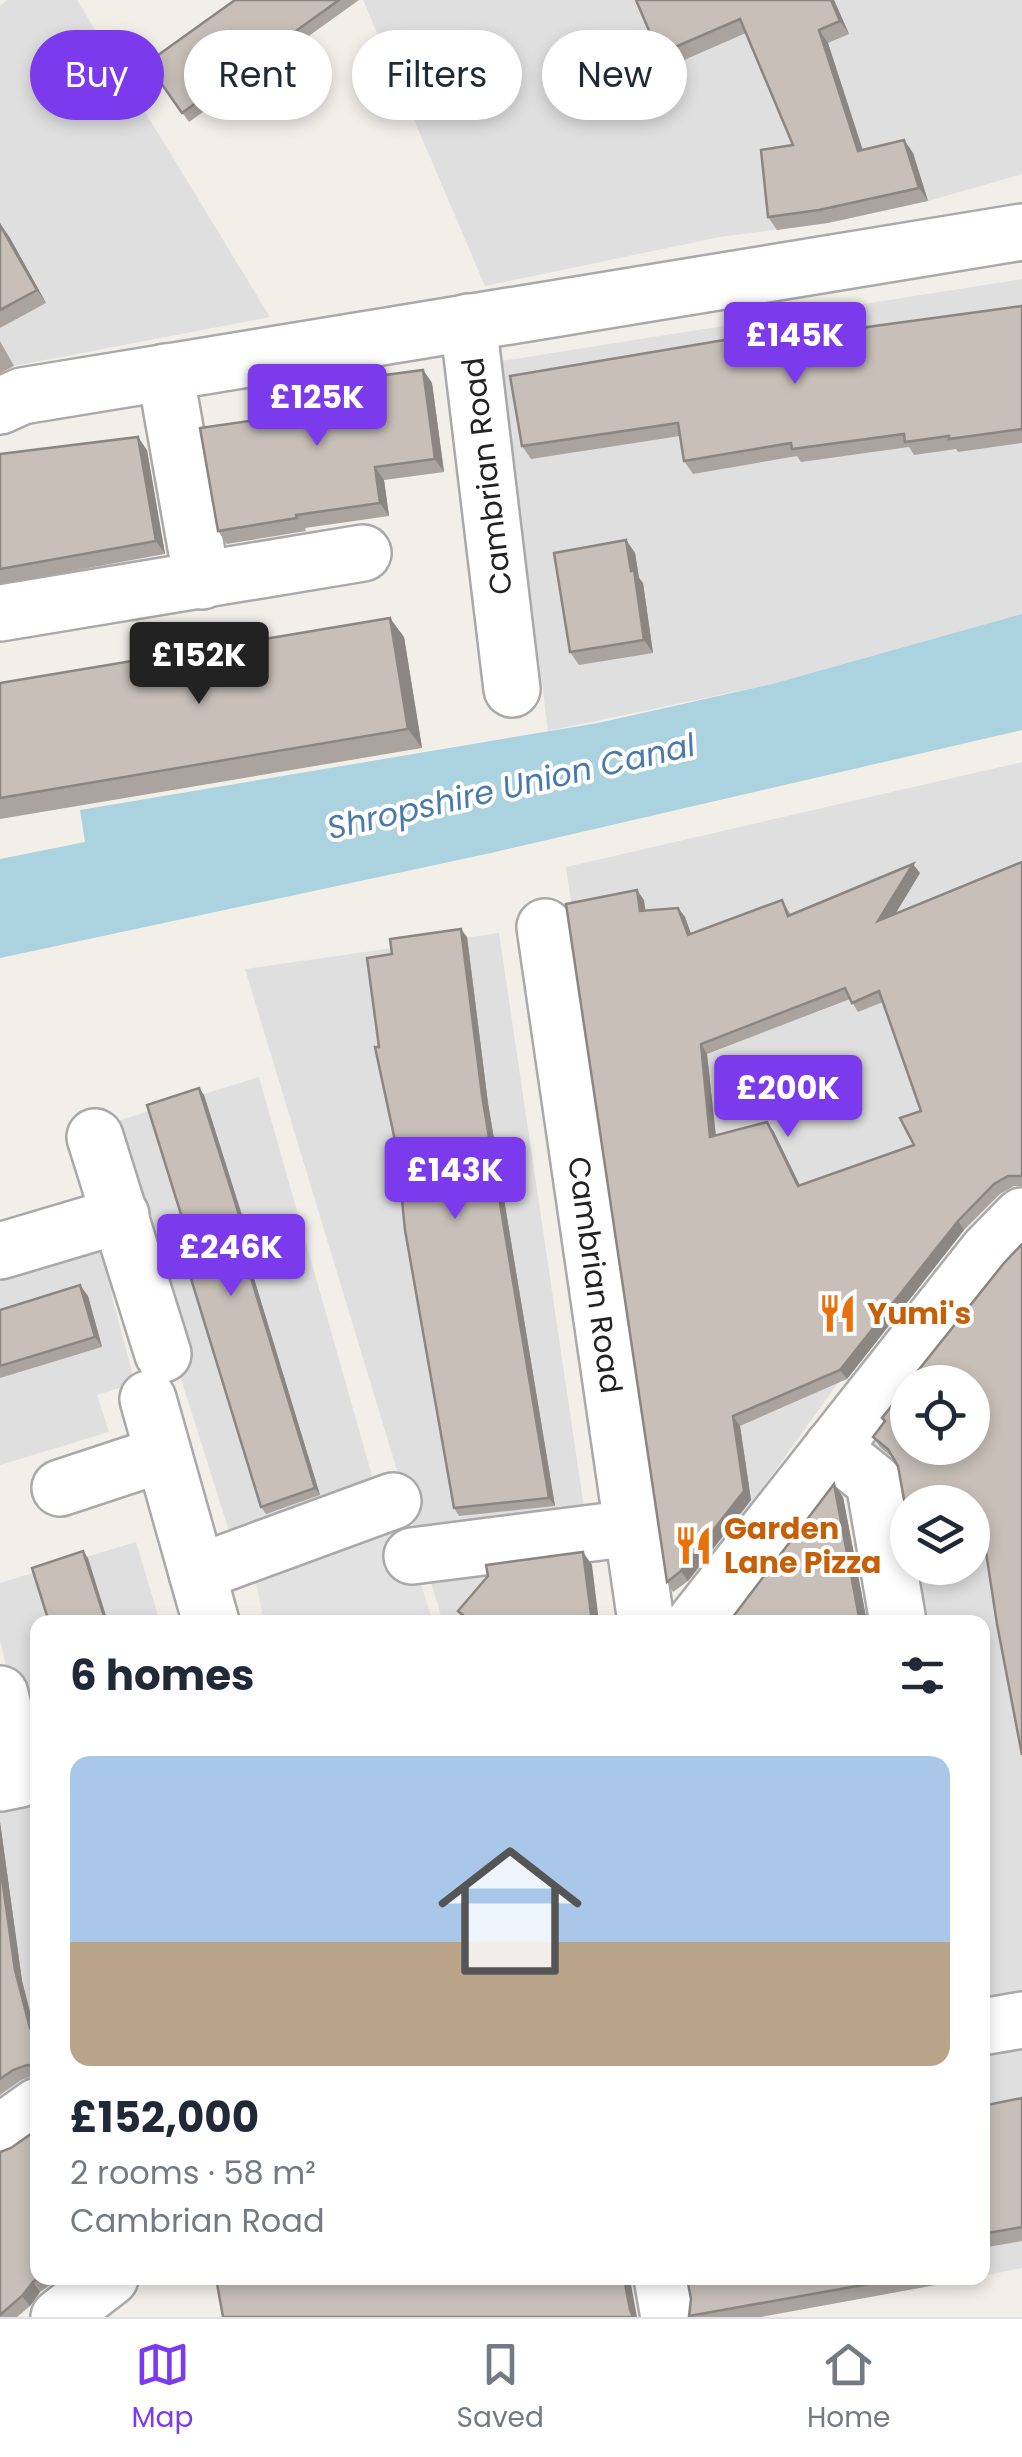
<!DOCTYPE html>
<meta charset="utf-8">
<style>
body{margin:0;font-family:Poppins,sans-serif;background:#f6f6f7;color:#1f2937;height:100vh;display:flex;flex-direction:column;font-size:38px;white-space:nowrap}
*{box-sizing:border-box;margin:0}
p{font-size:32px;color:#747a83}
.icon{flex:none;width:55px;height:55px;fill:none;stroke:currentColor;stroke-width:2;stroke-linecap:round;stroke-linejoin:round}
.map{position:relative;flex:1;overflow:hidden}
.details{position:absolute;left:30px;top:1615px;width:960px;height:670px;display:flex;flex-direction:column;background:#fff;border-radius:20px;box-shadow:0 5px 15px #0003}
.details>*{flex:none}
.banner{position:absolute;left:30px;top:30px;width:962px;height:90px;display:flex;gap:20px}
.tools{position:absolute;left:890px;top:1365px;display:grid;gap:20px}
.tools a{display:grid;place-items:center;width:100px;height:100px;border-radius:50%;background:#fff;box-shadow:0 5px 15px #0003;font-size:50px}
.price{position:absolute;translate:-50% -85px;padding:0 22px;border-radius:10px;background:#7c3aed;color:#fff;font-size:32px;line-height:65px;filter:drop-shadow(0 2px 5px #0008)}
.price::after{content:'';position:absolute;left:50%;top:60px;width:30px;height:22px;margin-left:-15px;background:inherit;clip-path:polygon(0 0,100% 0,50% 100%)}
.price.active{background:#222;color:#fff}
ul{padding:0;list-style:none}
li{display:grid;align-content:center;gap:20px;height:530px;padding:0 40px}
li span{display:grid;place-items:center;height:310px;border-radius:20px;color:#555}
li>.icon{margin-inline-start:auto}
span .icon{width:180px;height:180px;fill:#fffc;stroke-width:1}
li b{font-size:42px}
h2{display:flex;justify-content:space-between;align-items:center;height:120px;padding:0 40px;font-size:42px}
.chip{padding:0 35px;border-radius:45px;background:#fff;box-shadow:0 5px 15px #0003;font-size:35px;line-height:90px}
.chip.active{background:#7c3aed;color:#fff}
.tab-bar{display:flex;justify-content:space-around;align-items:center;height:140px;border-top:2px solid #e0e1e3;background:#fff;font-size:28px;color:#747a83}
.tab-bar a{display:grid;justify-items:center;gap:5px}
.tab-bar .active{color:#7c3aed}
.map>svg:first-child{display:block}
.residential{fill:#e0dfdf;fill-rule:evenodd}
.parking{fill:#e2e2e2}
.water{fill:#aad3df}
.lines{fill:none;stroke-linecap:round;stroke-linejoin:round}
.minor-casing{stroke:#a9a9a9;stroke-width:60}
.minor{stroke:#fff;stroke-width:55}
.wall{fill:#aba49e;fill-rule:evenodd}
.shaded-wall{fill:#8b8681}
.building{fill:#c7bfb8;stroke:#8b8681;stroke-width:2.5;fill-rule:evenodd}
.labels{text-anchor:middle;dominant-baseline:central;stroke-width:8;stroke-linejoin:round;paint-order:stroke}
.street-label{font-size:30px;fill:#222;stroke:#fff}
.food-label{font-size:30px;font-weight:bold;fill:#c56008;stroke:#fff;text-anchor:start}
.water-label{font-size:32px;font-style:italic;fill:#4a7aab;stroke:#fff}
</style>
<div class="map">
<svg width="1022" height="2317" viewBox="0 0 1022 2317">
<rect width="100%" height="100%" fill="#f2efe9"/>
<g class="residential">
<polygon points="7,0 77,0 270,317 14,366 0,373 0,6"/>
<polygon points="363,0 1022,0 1022,174 928,201 828,223 720,237 485,286"/>
<polygon points="1022,279 1022,614 772,684 548,731 501,361"/>
<polygon points="1022,762 1022,1157 933,1250 707,1566 682,1585 597,1078 566,867"/>
<polygon points="499,933 586,1521 599,1622 443,1622 245,969"/>
<polygon points="259,1077 378,1497 236,1553 101,1126"/>
<polygon points="110,1227 131,1286 111,1293 135,1383 97,1395 109,1432 0,1465 0,1261"/>
<path d="M 1022,1259 L 1022,2009 L 983,2016 L 982,1622 L 904,1622 L 862,1460 L 896,1412 L 908,1448 L 972,1448 L 972,1382 ZM 908,1502 L 972,1502 L 972,1568 L 908,1568 Z"/>
<polygon points="136,1542 160,1622 38,1622 38,1831 31,1834 38,1864 37,2098 0,2126 0,1795 33,1783 0,1640 0,1583"/>
<polygon points="1022,2031 1022,2268 983,2276 982,2037"/>
</g>
<polygon class="parking" points="399,1514 433,1622 264,1622 252,1564"/>
<polygon class="water" points="1022,614 1022,730 491,853 0,958 0,859 85,842 80,810 598,723 772,684"/>
<g class="lines">
<defs>
<g id="minor">
<polyline points="468,322 512,689"/>
<polyline points="165,372 202,581"/>
<polyline points="0,406 22,396 1022,232"/>
<polyline points="0,613 363,553"/>
<polyline points="545,927 646,1622"/>
<polyline points="95,1137 163,1354"/>
<polyline points="0,1251 121,1215"/>
<polyline points="148,1399 211,1622"/>
<polyline points="832,1448 874,1482 898,1622"/>
<polyline points="60,1488 163,1454"/>
<polyline points="412,1556 632,1528"/>
<polyline points="197,1573 393,1501"/>
<polyline points="695,1622 987,1252 1022,1216"/>
<polyline points="0,1694 20,1779 0,1783"/>
<polyline points="982,2027 1022,2020"/>
<polyline points="0,2133 38,2106"/>
<polyline points="662,2278 669,2317"/>
<polyline points="59,2317 110,2278"/>
</g>
</defs>
<use href="#minor" class="minor-casing"/>
<use href="#minor" class="minor"/>
</g>
<g class="wall">
<polygon points="235,0 359,0 189,122 147,63"/>
<polygon points="636,0 834,0 849,34 828,43 863,150 904,140 913,153 928,201 828,223 777,230 768,217 793,145 746,33 668,67 659,54"/>
<polygon points="0,225 10,238 46,303 0,328"/>
<polygon points="1022,306 1022,443 958,452 956,449 914,455 909,447 801,462 797,456 693,474 684,461 680,436 531,459 522,446 844,323 849,330"/>
<polygon points="0,341 14,366 0,373"/>
<polygon points="423,370 432,383 444,472 384,480 389,516 305,528 306,531 227,544 218,531 283,416"/>
<polygon points="147,450 165,554 0,584 0,454"/>
<polygon points="626,540 635,553 639,578 643,583 653,653 579,665 570,652"/>
<polygon points="404,637 422,748 0,819 0,683"/>
<path d="M 1022,862 L 1022,1186 L 1014,1186 L 1000,1194 L 964,1230 L 847,1379 L 740,1426 L 751,1500 L 688,1581 L 673,1592 L 667,1582 L 644,900 L 645,911 L 678,908 L 685,917 L 691,934 L 782,900 L 791,915 L 920,873 L 895,914 ZM 850,999 L 858,1012 L 883,1002 L 921,1111 L 914,1145 L 800,1186 L 774,1132 L 767,1122 L 716,1136 L 707,1054 Z"/>
<polygon points="467,937 488,1103 555,1506 459,1516 454,1508 397,1150 379,1047 392,954"/>
<polygon points="199,1088 204,1095 252,1247 245,1249 320,1495 266,1514 261,1507 198,1269"/>
<polygon points="1022,1244 982,1524 972,1525 972,1502 898,1466 892,1457 880,1447 873,1437"/>
<polygon points="88,1296 102,1347 0,1378 0,1310"/>
<polygon points="843,1497 867,1622 729,1622"/>
<polygon points="0,1822 22,1981 35,2031 38,2034 38,2076 34,2075 21,2080 0,2095"/>
<polygon points="1022,2098 1022,2241 982,2248 982,2106"/>
<polygon points="0,2152 38,2278 60,2278 40,2292 30,2306 17,2317 0,2317"/>
<polygon points="687,2278 946,2278 947,2283 761,2317 690,2317 691,2299"/>
</g>
<g class="shaded-wall">
<polygon points="831,0 834,0 849,34 840,21"/>
<polygon points="819,30 828,43 867,164 858,151"/>
<polygon points="904,140 913,153 928,201 919,188"/>
<polygon points="1,225 10,238 46,303 37,290"/>
<polygon points="423,370 432,383 444,472 435,459"/>
<polygon points="138,437 147,450 165,554 156,541"/>
<polygon points="375,467 384,480 389,516 380,503"/>
<polygon points="626,540 635,553 639,578 643,583 653,653 644,640"/>
<polygon points="390,618 404,637 422,748 408,729"/>
<polygon points="913,864 920,873 885,931 878,921"/>
<polygon points="637,890 644,900 647,921 640,911"/>
<polygon points="678,908 685,917 695,945 688,935"/>
<polygon points="461,929 467,937 488,1103 555,1506 549,1498 482,1095"/>
<polygon points="701,1044 707,1054 717,1147 710,1137"/>
<polygon points="199,1088 204,1095 252,1247 247,1240"/>
<polygon points="767,1122 774,1132 805,1196 798,1186"/>
<polygon points="958,1221 964,1230 847,1379 840,1370"/>
<polygon points="240,1242 245,1249 320,1495 315,1488"/>
<polygon points="80,1285 88,1296 102,1347 95,1337"/>
<polygon points="733,1416 740,1426 751,1500 688,1581 681,1571"/>
<polygon points="834,1484 843,1497 867,1622 863,1622 859,1617"/>
<polygon points="83,1551 88,1558 108,1622 106,1622"/>
<polygon points="583,1552 592,1565 599,1622 592,1622"/>
<polygon points="0,1822 22,1981 35,2031 38,2034 38,2059 15,1970 0,1864"/>
<polygon points="624,2278 632,2278 631,2284 637,2317 633,2317 630,2310"/>
<polygon points="33,2282 40,2292 30,2306 22,2296"/>
</g>
<g class="building">
<polygon points="235,0 339,0 182,113 147,63"/>
<polygon points="636,0 831,0 840,21 819,30 858,151 904,140 919,188 819,210 768,217 761,150 793,145 740,19 659,54"/>
<polygon points="0,225 37,290 0,310"/>
<polygon points="1022,306 1022,429 949,439 949,436 905,442 904,434 792,449 791,443 684,461 678,423 522,446 510,376 748,336 844,323 845,330"/>
<polygon points="423,370 435,459 375,467 380,503 296,515 297,518 218,531 200,428 283,416 279,389"/>
<polygon points="138,437 156,541 0,569 0,454"/>
<polygon points="626,540 631,571 634,570 644,640 570,652 554,553"/>
<polygon points="390,618 408,729 0,798 0,683"/>
<path d="M 1022,862 L 1022,1176 L 1008,1176 L 994,1184 L 958,1221 L 840,1370 L 733,1416 L 744,1491 L 681,1571 L 667,1582 L 566,904 L 637,890 L 640,911 L 678,908 L 688,935 L 782,900 L 788,916 L 913,864 L 878,921 ZM 845,988 L 852,1003 L 879,991 L 921,1111 L 900,1118 L 914,1145 L 798,1186 L 767,1122 L 710,1137 L 701,1044 Z"/>
<polygon points="461,929 482,1095 549,1498 454,1508 405,1230 397,1150 375,1047 379,1047 367,958 392,954 390,939"/>
<polygon points="199,1088 247,1240 240,1242 315,1488 261,1507 189,1272 198,1269 147,1105"/>
<polygon points="1022,1244 1022,1755 997,1624 980,1513 972,1515 972,1502 908,1502 908,1522 898,1466 888,1449 873,1437 885,1421 882,1418 908,1385 908,1448 972,1448 972,1382 909,1382 1004,1263"/>
<polygon points="80,1285 95,1337 0,1366 0,1310"/>
<polygon points="834,1484 859,1617 840,1622 729,1622"/>
<polygon points="83,1551 106,1622 49,1622 32,1568"/>
<polygon points="583,1552 592,1622 471,1622 458,1611 488,1576 486,1565"/>
<polygon points="0,1864 15,1970 30,2028 33,2028 38,2059 38,2066 27,2065 13,2070 0,2079"/>
<polygon points="1022,2098 1022,2227 982,2234 982,2106"/>
<polygon points="38,2129 38,2278 33,2282 22,2296 0,2315 0,2152 11,2148"/>
<polygon points="216,2278 624,2278 630,2310 633,2317 223,2317"/>
<polygon points="687,2278 902,2278 689,2316 691,2299"/>
</g>
<defs>
<symbol id="restaurant-bare" viewBox="-9 -9 18 18"><path d="M-5-6h1v4h1v-4h1v4h1v-4h1v5L-1.5 .5V6h-2V.5L-5-1ZM5-6V6H3V1.5H1.5Q1.5-4 5-6Z" fill="#e8710a" stroke="#fff" stroke-width="2.5" paint-order="stroke"/></symbol>
</defs>
<g fill-rule="evenodd">
<use href="#restaurant-bare" x="810" y="1286" width="55" height="55"/>
<use href="#restaurant-bare" x="666" y="1518" width="55" height="55"/>
</g>
<g class="labels">
<g class="street-label">
<text transform="translate(487 476) rotate(-97)">Cambrian Road</text>
<text transform="translate(595 1275) rotate(82)">Cambrian Road</text>
</g>
<g class="food-label">
<text x="867" y="1313">Yumi's</text>
<text x="724" y="1528">Garden<tspan x="724" dy="34">Lane Pizza</tspan></text>
</g>
<g class="water-label">
<text transform="translate(511 786) rotate(-13)">Shropshire Union Canal</text>
</g>
</g>
</svg>
<div class="tools">
<a><svg class="icon" aria-label="locate" viewBox="0 0 24 24"><circle cx="12" cy="12" r="6"/><path d="M12 2v4M12 18v4M2 12h4M18 12h4"/></svg></a>
<a><svg class="icon" aria-label="layers" viewBox="0 0 24 24"><path d="M12 4l9 5-9 5-9-5zM3 14l9 5 9-5"/></svg></a>
</div>
<b class="price" style="left:795px;top:387px">£145K</b>
<b class="price" style="left:317px;top:449px">£125K</b>
<b class="price active" style="left:199px;top:707px">£152K</b>
<b class="price" style="left:788px;top:1140px">£200K</b>
<b class="price" style="left:455px;top:1222px">£143K</b>
<b class="price" style="left:231px;top:1299px">£246K</b>
<div class="banner">
<a class="chip active">Buy</a>
<a class="chip">Rent</a>
<a class="chip">Filters</a>
<a class="chip">New</a>
</div>
<section class="details">
<h2>6 homes<svg class="icon" aria-label="filters" viewBox="0 0 24 24"><path d="M4 7h16M4 17h16"/><circle cx="9" cy="7" r="2"/><circle cx="15" cy="17" r="2"/></svg></h2>
<ul>
<li><span style="background:linear-gradient(#a9c7e8 60%,#b9a48a 0)"><svg class="icon" aria-label="home" viewBox="0 0 24 24"><path d="M3 11l9-7 9 7M6 9v11h12V9"/></svg></span><div><b>£152,000</b><p>2 rooms · 58 m²</p><p>Cambrian Road</p></div></li>
</ul>
</section>
</div>
<nav class="tab-bar">
<a class="active"><svg class="icon" aria-label="map" viewBox="0 0 24 24"><path d="M3 6l6-2 6 2 6-2v14l-6 2-6-2-6 2zM9 4v14M15 6v14"/></svg>Map</a>
<a><svg class="icon" aria-label="saved" viewBox="0 0 24 24"><path d="M7 4h10v16l-5-4-5 4z"/></svg>Saved</a>
<a><svg class="icon" aria-label="home" viewBox="0 0 24 24"><path d="M3 11l9-7 9 7M6 9v11h12V9"/></svg>Home</a>
</nav>
